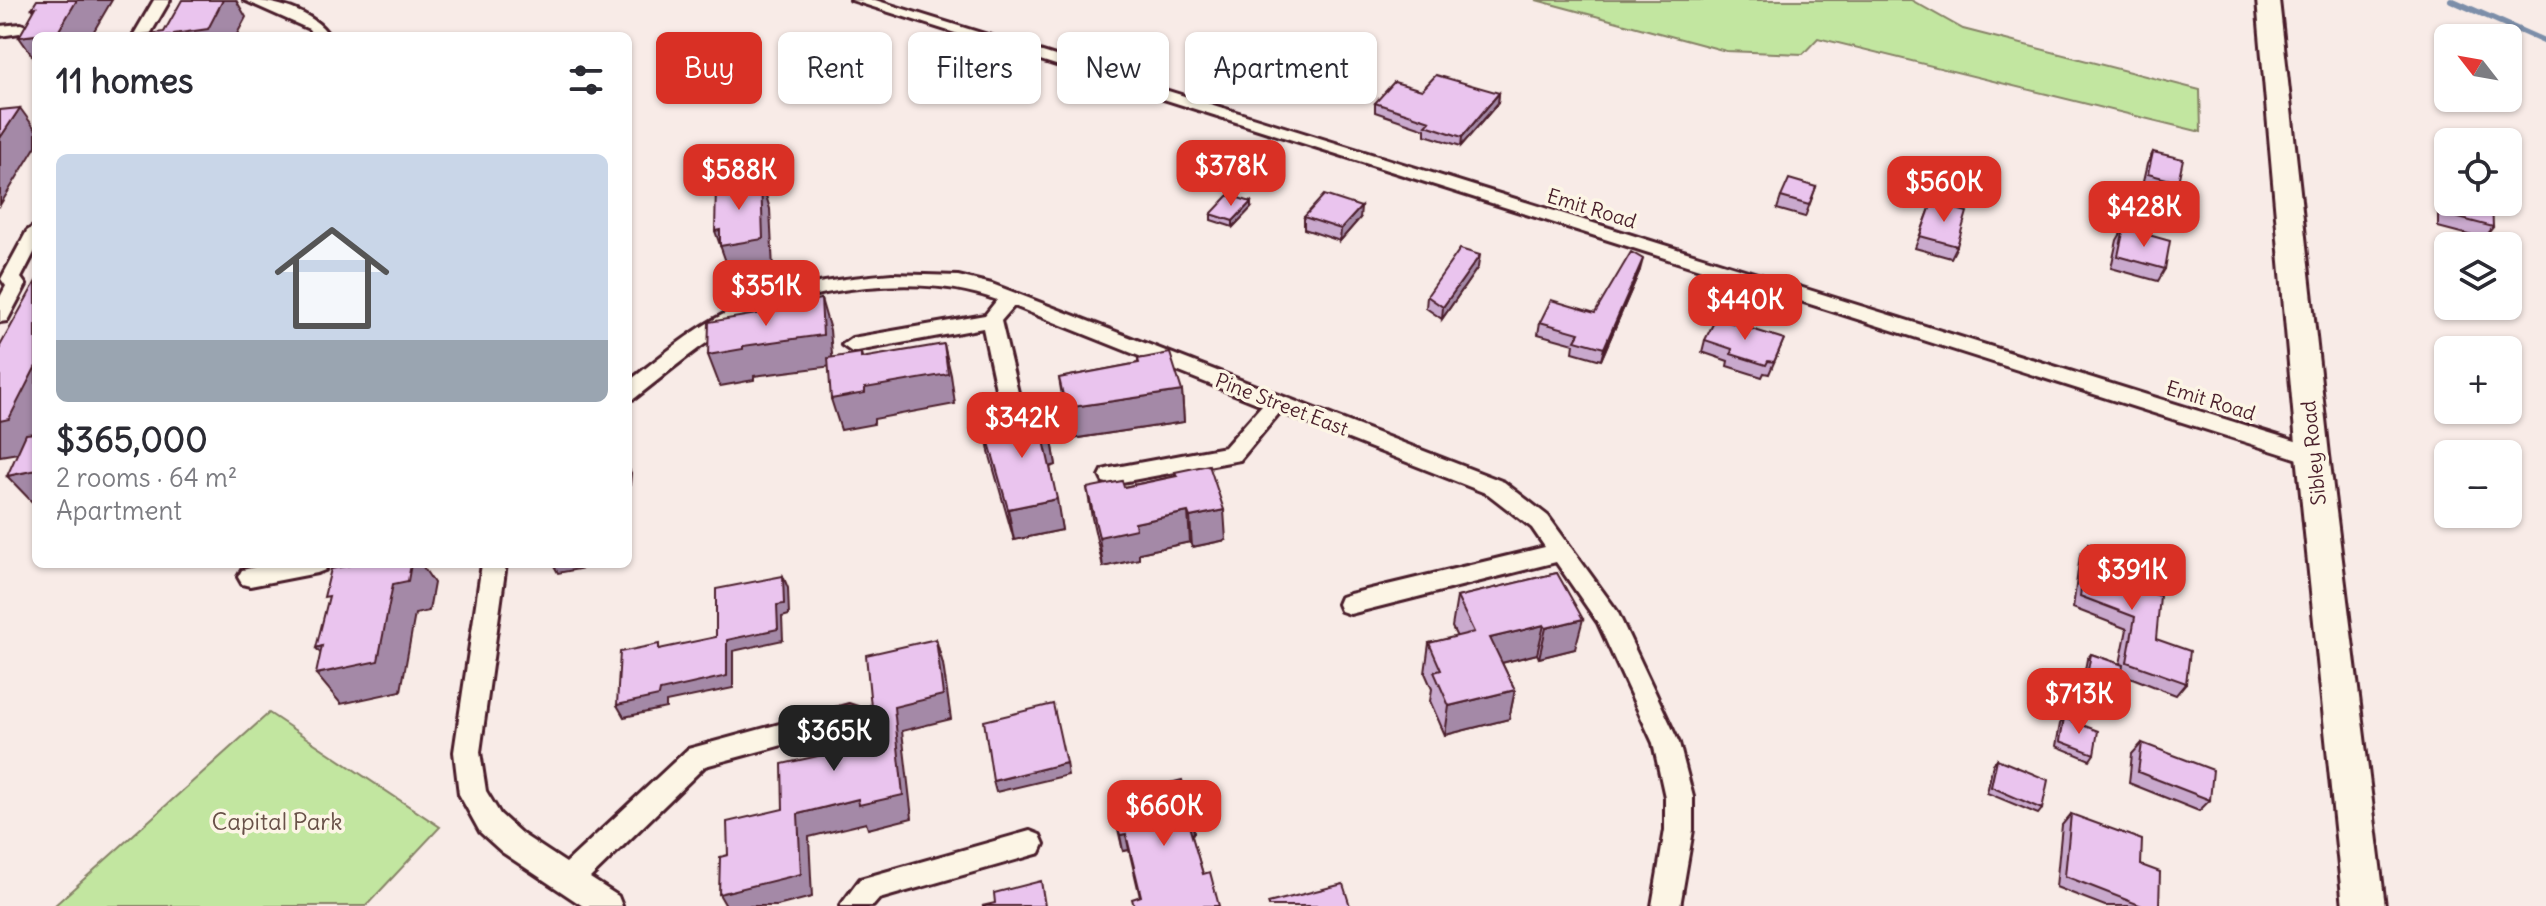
<!DOCTYPE html>
<meta charset="utf-8">
<style>
body{margin:0;font-family:Delius,sans-serif;background:#f7f7f7;color:#2b2b33;height:100vh;display:flex;flex-direction:column;font-size:30px;white-space:nowrap}
*{box-sizing:border-box;margin:0}
p{font-size:26px;color:#7c7c81}
.icon{flex:none;width:44px;height:44px;fill:none;stroke:currentColor;stroke-width:2;stroke-linecap:round;stroke-linejoin:round}
.map{position:relative;flex:1;overflow:hidden}
.sheet{position:absolute;left:32px;top:32px;width:600px;height:536px;display:flex;flex-direction:column;background:#fff;border-radius:12px;box-shadow:0 2px 6px #0004}
.sheet>*{flex:none}
.top-card{position:absolute;left:656px;top:32px;width:760px;height:72px;display:flex;gap:16px}
.needle{width:52px;rotate:301deg}
.tools{position:absolute;left:2434px;top:24px;display:grid;gap:16px}
.tools a{display:grid;place-items:center;width:88px;height:88px;border-radius:12px;background:#fff;box-shadow:0 2px 6px #0004;font-size:40px}
.price{position:absolute;translate:-50% -68px;padding:0 18px;border-radius:16px;background:#d93025;color:#fff;font-size:26px;line-height:52px;filter:drop-shadow(0 2px 4px #0008)}
.price::after{content:'';position:absolute;left:50%;top:48px;width:24px;height:18px;margin-left:-12px;background:inherit;clip-path:polygon(0 0,100% 0,50% 100%)}
.price.current{background:#222;color:#fff}
ul{padding:0;list-style:none}
li{display:grid;align-content:center;gap:16px;height:424px;padding:0 24px}
li span{display:grid;place-items:center;height:248px;border-radius:12px;color:#555}
li>.icon{margin-inline-start:auto}
span .icon{width:144px;height:144px;fill:#fffc;stroke-width:1}
li b{font-size:34px}
h2{display:flex;justify-content:space-between;align-items:center;height:96px;padding:0 24px;font-size:34px}
.pill{padding:0 28px;border-radius:12px;background:#fff;box-shadow:0 2px 6px #0004;font-size:28px;line-height:72px}
.pill.current{background:#d93025;color:#fff}
.map>svg:first-child{display:block}
.green{fill:#c2e6a0;stroke:#868266;stroke-width:2}
.lines{fill:none;stroke-linecap:round;stroke-linejoin:round}
.stream{stroke:#7b8ea9;stroke-width:6}
.street-casing{stroke:#4a1f2b;stroke-width:6}
.secondary-casing{stroke:#4a1f2b;stroke-width:6}
.street{fill:#fcf5e5;fill-rule:evenodd}
.secondary{fill:#fcf5e5;fill-rule:evenodd}
.wall{fill:#c9a9cd;stroke:#4a1f2b;stroke-width:2}
.shaded-wall{fill:#a489a7;stroke:#4a1f2b;stroke-width:2}
.building{fill:#eac4ee;stroke:#4a1f2b;stroke-width:2}
.labels{text-anchor:middle;dominant-baseline:central;stroke-width:7;stroke-linejoin:round;paint-order:stroke}
.street-label{font-size:20px;fill:#4a1f2b;stroke:#fcf5e5}
.near-park-label{font-size:24px;fill:#685148;stroke:#fcf5e5}
</style>
<div class="map">
<svg width="2546" height="906" viewBox="0 0 2546 906">
<rect width="100%" height="100%" fill="#f8ebe7"/>
<filter id="ink" filterUnits="userSpaceOnUse"><feTurbulence type="fractalNoise" baseFrequency=".0125" numOctaves="2"/><feDisplacementMap in="SourceGraphic" scale="16" xChannelSelector="R" yChannelSelector="G"/><feConvolveMatrix kernelMatrix="1 2 1 2 8 2 1 2 1" color-interpolation-filters="sRGB"/></filter>
<g filter="url(#ink)">
<g class="green">
<polygon points="1536,0 1911,0 1963,29 2200,90 2201,132 1818,38 1803,54 1726,51"/>
<polygon points="269,713 440,827 366,906 54,906"/>
</g>
<g class="lines">
<polyline class="stream" points="2451,0 2546,42"/>
<defs>
<g id="street">
<polygon points="154,0 170,0 149,36 133,36"/>
<path d="M 244,0 C 272,0 314,11 329,36 L 313,36 L 309,29 Z"/>
<polygon points="851,0 875,0 2321,449 2324,455 2321,461 2305,461"/>
<polygon points="21,24 26,26 26,32 0,36 0,26"/>
<polygon points="36,225 36,249 21,278 26,285 7,321 0,322 0,297 6,286 1,279 27,231"/>
<path d="M 892,274 L 958,276 L 992,284 L 1504,482 L 1548,516 L 1617,611 L 1679,743 L 1693,797 L 1693,830 L 1680,906 L 1652,906 L 1665,830 L 1665,797 L 1653,743 L 1598,623 L 1556,562 L 1350,614 L 1341,611 L 1338,604 L 1341,597 L 1350,594 L 1545,547 L 1532,528 L 1488,494 L 1280,412 L 1240,460 L 1111,484 L 1103,482 L 1100,476 L 1103,470 L 1111,468 L 1225,447 L 1262,405 L 1014,306 L 1001,321 L 1025,422 L 1022,427 L 1006,427 L 1003,422 L 983,328 L 852,352 L 842,345 L 852,338 L 985,315 L 997,300 C 926,272 807,286 740,322 C 702,342 669,372 635,398 L 628,400 L 628,382 C 659,358 689,332 724,314 C 775,286 836,279 892,274 Z"/>
<polygon points="269,564 329,564 325,570 317,573 250,586 242,584 238,577 242,570"/>
<polygon points="482,564 506,564 480,752 486,791 500,814 522,834 566,863 688,749 849,705 858,708 862,716 858,724 849,727 705,766 590,878 618,896 622,906 583,906 502,852 480,832 459,794 454,752"/>
<polygon points="1030,831 1040,835 1044,844 1040,853 879,899 873,906 840,906 860,879"/>
</g>
<polygon id="secondary" points="2257,0 2279,0 2329,455 2385,906 2343,906 2297,455"/>
</defs>
<use href="#street" class="street-casing"/>
<use href="#secondary" class="secondary-casing"/>
<use href="#street" class="street"/>
<use href="#secondary" class="secondary"/>
</g>
<g class="wall">
<polygon points="1422,90 1499,93 1498,103 1461,146 1425,135 1425,129 1375,112 1375,103"/>
<polygon points="2153,152 2178,182 2172,194 2142,186 2147,164"/>
<polygon points="2447,181 2493,227 2484,239 2438,227 2438,193"/>
<polygon points="1816,187 1805,217 1777,209 1781,197"/>
<polygon points="1932,203 1957,246 1951,258 1915,248"/>
<polygon points="1251,208 1233,227 1211,220 1211,214"/>
<polygon points="1304,217 1360,218 1340,241 1304,229"/>
<polygon points="2124,228 2165,269 2158,281 2111,268 2117,240"/>
<polygon points="1478,267 1442,319 1426,308 1427,296"/>
<polygon points="1640,270 1601,360 1573,352 1574,344 1538,334 1540,322 1595,313"/>
<polygon points="1784,339 1769,374 1764,373 1762,377 1727,366 1728,361 1702,352 1705,340"/>
<polygon points="1138,359 1182,391 1184,422 1071,439 1064,408 1059,378 1138,363"/>
<polygon points="984,425 1051,435 1056,465 1050,467 1062,530 1014,540 990,456"/>
<polygon points="1175,472 1226,540 1192,547 1190,542 1139,553 1139,559 1103,567 1092,518 1087,488 1124,487 1176,476"/>
<polygon points="2088,543 2126,585 2156,639 2186,683 2176,695 2122,674 2120,687 2116,693 2083,681 2087,659 2091,654 2120,664 2127,629 2073,608 2080,555"/>
<polygon points="1557,573 1575,649 1539,658 1537,654 1502,663 1515,690 1509,719 1445,735 1430,701 1432,689 1425,673 1429,643 1457,637 1452,627 1457,597"/>
<polygon points="2064,718 2094,754 2090,760 2056,746 2060,724"/>
<polygon points="2142,743 2210,800 2199,811 2129,783 2132,754"/>
<polygon points="1997,759 2042,809 2038,814 1987,793 1993,764"/>
<polygon points="1111,798 1192,817 1194,833 1191,834 1203,874 1140,897 1129,850 1123,851"/>
<polygon points="2071,814 2141,865 2159,906 2105,906 2056,887 2062,825"/>
</g>
<g class="shaded-wall">
<polygon points="77,0 112,0 91,36 36,36 36,61 19,37 50,33 32,8"/>
<polygon points="223,0 236,0 246,17 236,36 173,36 174,34"/>
<polygon points="1499,93 1498,103 1461,146 1462,137"/>
<polygon points="20,108 36,130 36,146 0,205 0,138"/>
<polygon points="761,179 770,209 773,269 731,276 715,231"/>
<polygon points="1251,202 1251,208 1233,227 1233,221"/>
<polygon points="1361,207 1360,218 1340,241 1341,229"/>
<polygon points="1480,255 1478,267 1442,319 1443,307"/>
<polygon points="1643,259 1640,270 1601,360 1604,348"/>
<polygon points="821,299 830,330 833,366 754,376 754,380 720,386 708,355 743,346"/>
<polygon points="944,344 951,375 955,404 874,419 874,424 841,430 831,399 861,358 861,353 869,383"/>
<polygon points="36,366 36,450 0,456 0,421"/>
<polygon points="1182,391 1184,422 1071,439 1066,408"/>
<polygon points="1051,435 1056,465 1049,467 1043,436"/>
<polygon points="628,467 631,473 629,495 628,495"/>
<polygon points="36,470 36,506 7,476"/>
<polygon points="1057,499 1062,530 1014,540 1008,509"/>
<polygon points="1224,510 1226,540 1192,547 1190,517"/>
<polygon points="1188,512 1190,542 1139,553 1139,559 1103,567 1099,537 1135,523"/>
<polygon points="411,564 421,564 434,583 429,611 415,614 401,691 341,704 316,674 335,670 316,648 393,584"/>
<polygon points="553,564 605,564 558,573"/>
<polygon points="783,576 788,588 789,615 782,617 783,640 733,651 733,688 666,702 666,708 624,717 617,705 660,691 727,640 777,605"/>
<polygon points="1583,619 1575,649 1539,658 1546,628"/>
<polygon points="1544,625 1537,654 1485,667 1490,638"/>
<polygon points="936,639 943,664 951,719 902,731 912,818 868,829 866,823 809,837 812,897 777,906 726,906 719,894 798,814 858,799 894,707"/>
<polygon points="1515,690 1509,719 1445,735 1449,706"/>
<polygon points="1066,763 1068,775 996,792 993,781"/>
<polygon points="1192,817 1194,833 1189,835 1187,819"/>
<polygon points="1126,834 1129,850 1123,851 1120,835"/>
</g>
<g class="building">
<polygon points="37,0 77,0 58,32 19,37 36,7 32,8"/>
<polygon points="182,0 223,0 208,29 174,34 173,36 134,36 164,32"/>
<polygon points="1436,75 1499,93 1462,137 1426,125 1430,121 1375,103 1394,82 1422,90"/>
<polygon points="20,108 0,138 0,110"/>
<polygon points="2153,152 2183,159 2178,182 2148,174"/>
<polygon points="761,179 763,239 720,246 720,230 715,231 716,186"/>
<polygon points="1789,179 1816,187 1809,205 1781,197"/>
<polygon points="2447,181 2448,182 2448,202 2492,202 2493,227 2447,215"/>
<polygon points="1229,195 1251,202 1233,221 1211,214"/>
<polygon points="1324,195 1361,207 1341,229 1304,217"/>
<polygon points="1932,203 1967,212 1957,246 1920,236"/>
<polygon points="2124,228 2170,241 2165,269 2118,256"/>
<polygon points="1460,249 1480,255 1443,307 1427,296"/>
<polygon points="1631,252 1643,259 1604,348 1575,340 1579,333 1540,322 1551,300 1595,313"/>
<polygon points="36,281 36,366 9,419 0,421 0,346"/>
<polygon points="821,299 823,335 743,346 743,349 708,355 709,322 792,308 792,304"/>
<polygon points="1716,318 1784,339 1774,362 1768,361 1766,365 1731,354 1732,349 1705,340"/>
<polygon points="944,344 948,374 865,388 865,393 831,399 828,358 861,353 861,358"/>
<polygon points="1170,353 1182,391 1066,408 1059,378 1139,363 1138,359"/>
<polygon points="1046,414 1051,435 1043,436 1057,499 1008,509 984,425"/>
<polygon points="36,433 36,470 7,476 26,434"/>
<polygon points="1209,465 1224,510 1190,517 1188,512 1135,523 1136,529 1099,537 1087,488 1122,481 1124,487 1177,476 1175,472"/>
<polygon points="2088,543 2129,556 2126,585 2160,596 2156,639 2190,651 2186,683 2127,662 2135,617 2080,596"/>
<polygon points="355,564 411,564 408,581 393,584 378,661 316,674 322,646 316,648 329,596 324,597 331,569"/>
<polygon points="1557,573 1583,619 1546,628 1544,625 1490,638 1515,690 1449,706 1434,672 1441,670 1429,643 1474,632 1457,597"/>
<polygon points="783,576 784,604 777,605 778,629 727,640 727,676 660,691 659,696 617,705 620,652 659,644 659,649 716,637 716,589"/>
<polygon points="936,639 943,695 894,707 903,795 859,805 858,799 798,814 801,874 719,894 720,857 728,855 727,822 783,809 782,764 854,748 854,743 874,738 866,655"/>
<polygon points="2091,654 2123,665 2120,687 2087,675"/>
<polygon points="1053,704 1066,763 993,781 984,721"/>
<polygon points="2064,718 2098,731 2094,754 2060,741"/>
<polygon points="2142,743 2213,770 2210,800 2138,772"/>
<polygon points="1997,759 2048,780 2042,809 1991,787"/>
<polygon points="1182,780 1192,817 1187,819 1203,874 1210,872 1219,906 1134,906 1132,899 1141,896 1126,834 1120,835 1111,798"/>
<polygon points="2071,814 2142,840 2141,865 2160,872 2159,906 2142,906 2065,876"/>
<polygon points="1041,881 1045,906 982,906 995,903 994,893"/>
<polygon points="1343,884 1350,906 1269,906 1268,903"/>
</g>
</g>
<g class="labels">
<g class="street-label">
<text transform="translate(1592 208) rotate(17)">Emit Road</text>
<text transform="translate(2211 400) rotate(17)">Emit Road</text>
<text transform="translate(1282 404) rotate(21)">Pine Street East</text>
<text transform="translate(2313 453) rotate(-96)">Sibley Road</text>
</g>
<g class="near-park-label">
<text x="277" y="821">Capital Park</text>
</g>
</g>
</svg>
<div class="tools">
<a><svg class="needle" viewBox="-14 -14 28 28"><path d="M0-13l5 13h-10z" fill="#e53935"/><path d="M0 13l5-13h-10z" fill="#7c7c81"/></svg></a>
<a><svg class="icon" aria-label="locate" viewBox="0 0 24 24"><circle cx="12" cy="12" r="6"/><path d="M12 2v4M12 18v4M2 12h4M18 12h4"/></svg></a>
<a><svg class="icon" aria-label="layers" viewBox="0 0 24 24"><path d="M12 4l9 5-9 5-9-5zM3 14l9 5 9-5"/></svg></a>
<a>+</a>
<a>−</a>
</div>
<b class="price" style="left:1231px;top:208px">$378K</b>
<b class="price" style="left:739px;top:212px">$588K</b>
<b class="price" style="left:1944px;top:224px">$560K</b>
<b class="price" style="left:2144px;top:249px">$428K</b>
<b class="price" style="left:766px;top:328px">$351K</b>
<b class="price" style="left:1745px;top:342px">$440K</b>
<b class="price" style="left:1022px;top:460px">$342K</b>
<b class="price" style="left:2132px;top:612px">$391K</b>
<b class="price" style="left:2079px;top:736px">$713K</b>
<b class="price current" style="left:834px;top:773px">$365K</b>
<b class="price" style="left:1164px;top:848px">$660K</b>
<div class="top-card">
<a class="pill current">Buy</a>
<a class="pill">Rent</a>
<a class="pill">Filters</a>
<a class="pill">New</a>
<a class="pill">Apartment</a>
</div>
<section class="sheet">
<h2>11 homes<svg class="icon" aria-label="filters" viewBox="0 0 24 24"><path d="M4 7h16M4 17h16"/><circle cx="9" cy="7" r="2"/><circle cx="15" cy="17" r="2"/></svg></h2>
<ul>
<li><span style="background:linear-gradient(#c9d6e8 75%,#9aa5b1 0)"><svg class="icon" aria-label="home" viewBox="0 0 24 24"><path d="M3 11l9-7 9 7M6 9v11h12V9"/></svg></span><div><b>$365,000</b><p>2 rooms · 64 m²</p><p>Apartment</p></div></li>
</ul>
</section>
</div>
